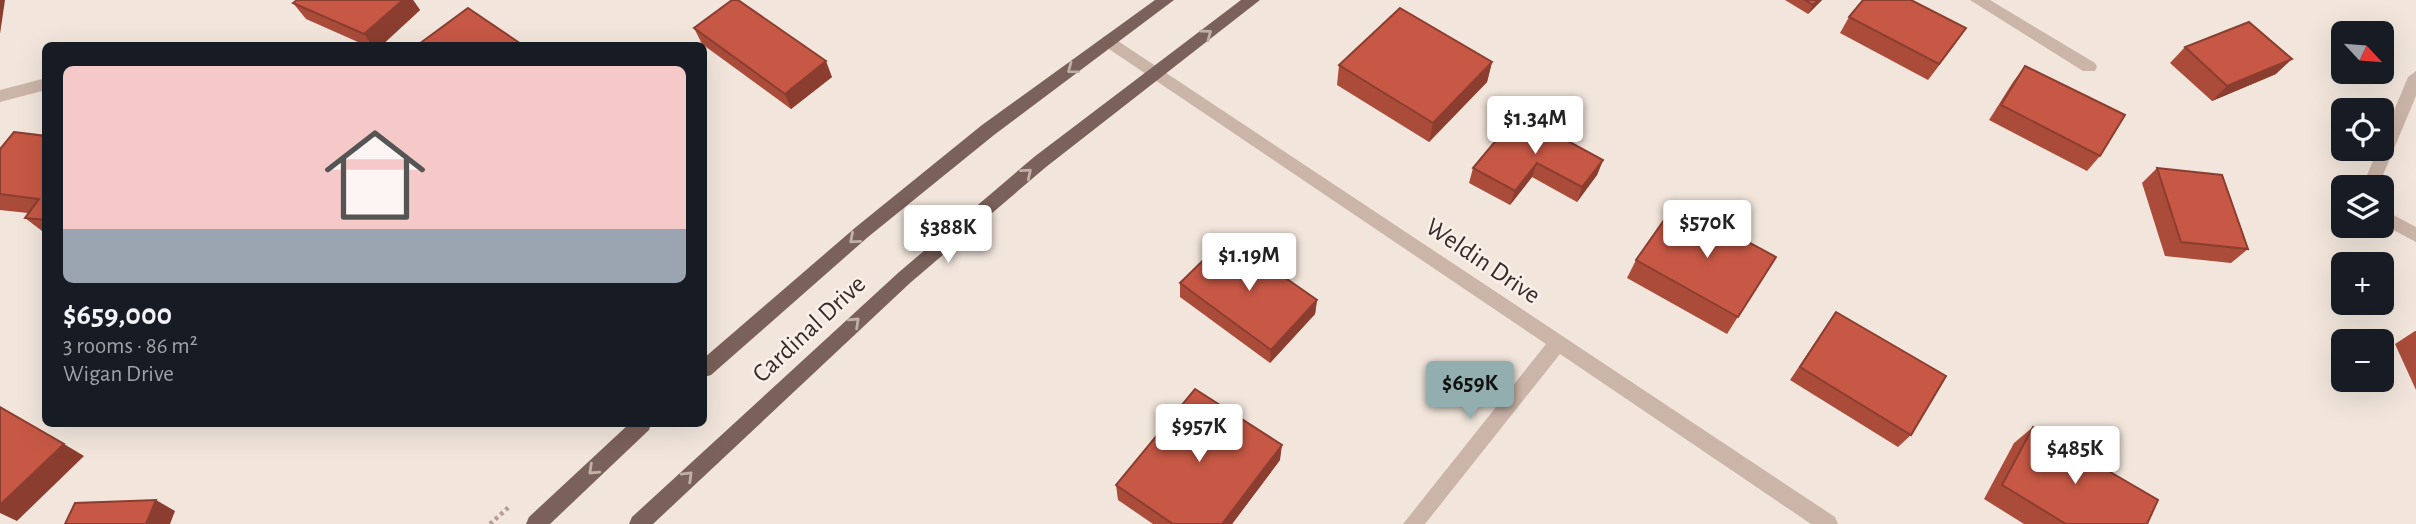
<!DOCTYPE html>
<meta charset="utf-8">
<style>
body{margin:0;font-family:"Alegreya Sans",sans-serif;background:#242831;color:#f1f3f6;height:100vh;display:flex;flex-direction:column;font-size:26px;white-space:nowrap}
*{box-sizing:border-box;margin:0}
p{font-size:23px;color:#9ea1a6}
.icon{flex:none;width:38px;height:38px;fill:none;stroke:currentColor;stroke-width:2;stroke-linecap:round;stroke-linejoin:round}
.map{position:relative;flex:1;overflow:hidden}
.sheet{position:absolute;left:42px;top:42px;width:665px;height:385px;display:flex;flex-direction:column;background:#171b24;border-radius:10px;box-shadow:0 7px 28px #0002}
.sheet>*{flex:none}
.needle{width:46px;rotate:116deg}
.controls{position:absolute;left:2331px;top:21px;display:grid;gap:14px}
.controls a{display:grid;place-items:center;width:63px;height:63px;border-radius:10px;background:#171b24;box-shadow:0 7px 28px #0002;font-size:35px}
.price{position:absolute;translate:-50% -60px;padding:0 16px;border-radius:7px;background:#fff;color:#222;font-size:23px;line-height:46px;filter:drop-shadow(0 2px 4px #0008)}
.price::after{content:'';position:absolute;left:50%;top:42px;width:21px;height:16px;margin-left:-10px;background:inherit;clip-path:polygon(0 0,100% 0,50% 100%)}
.price.active{background:#92aeaf;color:#111}
ul{padding:0;list-style:none}
li{display:grid;align-content:center;gap:14px;height:371px;padding:0 21px}
li span{display:grid;place-items:center;height:217px;border-radius:10px;color:#555}
li>.icon{margin-inline-start:auto}
span .icon{width:126px;height:126px;fill:#fffc;stroke-width:1}
li b{font-size:30px}
.map>svg:first-child{display:block}
.lines{fill:none;stroke-linecap:round;stroke-linejoin:round}
.path{stroke:#b79e92;stroke-width:4.5;stroke-dasharray:3.5 3.5;stroke-linecap:butt}
.minor{fill:#cbb4a8;fill-rule:evenodd}
.major{fill:#7a6159;fill-rule:evenodd}
.wall{fill:#ab4c3b}
.shaded-wall{fill:#8b3e30}
.building{fill:#c75845;stroke:#8b3e30;stroke-width:2}
.oneway{stroke:#c0b0a8}
.labels{text-anchor:middle;dominant-baseline:central;stroke-width:5;stroke-linejoin:round;paint-order:stroke}
.street-label{font-size:26px;fill:#372c28;stroke:#faf0e9}
</style>
<div class="map">
<svg width="2416" height="524" viewBox="0 0 2416 524">
<rect width="100%" height="100%" fill="#f2e6dc"/>
<g class="lines">
<polyline class="path" points="490,524 510,506"/>
<g class="minor">
<polygon points="1970,0 1990,0 2095,63 2097,67 2095,71 2083,71"/>
<polygon points="1109,35 1835,517 1838,524 1811,524 1560,354 1425,524 1403,524 1546,344 1103,45 1101,41 1103,37"/>
<polygon points="2416,71 2416,96 2378,187 2362,187 2378,149 2382,149 2382,139 2408,77"/>
<polygon points="46,78 46,90 0,102 0,90"/>
<polygon points="2382,209 2416,227 2416,242 2382,224"/>
</g>
<g class="major">
<polygon points="1155,0 1174,0 994,135 868,237 711,375 704,377 704,358 856,227 982,125"/>
<polygon points="1241,0 1260,0 1046,167 910,283 653,524 629,524 632,517 898,273 1034,157"/>
<polygon points="629,424 651,424 649,430 550,524 526,524 529,517"/>
</g>
</g>
<g class="wall">
<polygon points="297,0 413,0 420,10 381,46 367,46 306,19 293,3"/>
<polygon points="1785,0 1822,0 1808,14"/>
<polygon points="1849,17 1966,28 1928,80 1840,33"/>
<polygon points="694,28 832,77 791,109 702,44"/>
<polygon points="2185,47 2276,74 2212,101 2170,63"/>
<polygon points="1492,62 1487,82 1429,142 1337,85 1339,65"/>
<polygon points="2025,66 2100,156 2087,171 1989,120 2013,82"/>
<polygon points="1518,114 1603,160 1597,175 1577,202 1532,177 1510,205 1469,183 1473,168"/>
<polygon points="46,136 46,234 25,218 28,213 0,210 0,149"/>
<polygon points="2157,168 2248,249 2231,263 2165,256 2142,183"/>
<polygon points="1776,257 1727,334 1627,278 1636,260"/>
<polygon points="1180,283 1317,300 1315,314 1270,363 1180,297"/>
<polygon points="1836,312 1911,435 1898,447 1790,380 1826,326"/>
<polygon points="2415,331 2416,331 2416,390 2395,344"/>
<polygon points="2033,427 2147,524 2024,524 1984,499 2014,443"/>
<polygon points="1280,460 1232,524 1153,524 1118,500 1116,485"/>
</g>
<g class="shaded-wall">
<polygon points="0,0 5,0 0,34"/>
<polygon points="403,0 413,0 420,10 381,46 373,46 364,34"/>
<polygon points="1818,0 1822,0 1808,14 1813,5"/>
<polygon points="1966,28 1955,44 1928,80 1939,64"/>
<polygon points="2292,59 2276,74 2212,101 2227,86"/>
<polygon points="826,61 832,77 791,109 785,94"/>
<polygon points="1492,62 1487,82 1429,142 1433,123"/>
<polygon points="1603,160 1597,175 1577,202 1582,187"/>
<polygon points="1537,163 1532,177 1510,205 1515,191"/>
<polygon points="1317,300 1315,314 1270,363 1271,350"/>
<polygon points="64,444 84,456 17,521 0,513 0,505"/>
<polygon points="1282,445 1280,460 1232,524 1222,524"/>
<polygon points="156,500 175,511 170,524 146,524"/>
</g>
<g class="building">
<polygon points="297,0 403,0 364,34 293,3"/>
<polygon points="732,0 738,0 826,61 785,94 694,28"/>
<polygon points="1805,0 1818,0 1813,5"/>
<polygon points="1863,0 1911,0 1966,28 1939,64 1849,17"/>
<polygon points="468,8 524,46 420,46 419,44"/>
<polygon points="1400,8 1492,62 1433,123 1339,65"/>
<polygon points="2249,22 2292,59 2227,86 2185,47"/>
<polygon points="2025,66 2125,115 2100,156 2001,105"/>
<polygon points="1518,114 1603,160 1582,187 1537,163 1515,191 1473,168"/>
<polygon points="14,132 46,136 46,220 25,218 39,199 0,194 0,149"/>
<polygon points="2157,168 2222,175 2248,249 2181,242"/>
<polygon points="1676,203 1776,257 1738,317 1636,260"/>
<polygon points="1227,237 1317,300 1271,350 1180,283"/>
<polygon points="1836,312 1946,376 1911,435 1800,367"/>
<polygon points="1195,389 1282,445 1222,524 1173,524 1116,485"/>
<polygon points="0,407 64,444 0,505"/>
<polygon points="2033,427 2158,500 2147,524 2066,524 2002,485"/>
<polygon points="156,500 146,524 65,524 75,503"/>
</g>
<defs><path id="oneway-chevron" d="M-2-3.5L2.5 0L-2 3.5" fill="none" stroke-width="1.6" stroke-linecap="round" stroke-linejoin="round" transform="scale(1.75)"/></defs>
<g class="oneway">
<use href="#oneway-chevron" transform="translate(1207 34) rotate(-37)"/>
<use href="#oneway-chevron" transform="translate(1072 69) rotate(143)"/>
<use href="#oneway-chevron" transform="translate(1027 173) rotate(-40)"/>
<use href="#oneway-chevron" transform="translate(854 239) rotate(139)"/>
<use href="#oneway-chevron" transform="translate(855 322) rotate(-43)"/>
<use href="#oneway-chevron" transform="translate(593 470) rotate(137)"/>
<use href="#oneway-chevron" transform="translate(688 476) rotate(-44)"/>
</g>
<g class="labels">
<g class="street-label">
<text transform="translate(1483 261) rotate(34)">Weldin Drive</text>
<text transform="translate(809 329) rotate(-43)">Cardinal Drive</text>
</g>
</g>
</svg>
<div class="controls">
<a><svg class="needle" viewBox="-14 -14 28 28"><path d="M0-13l5 13h-10z" fill="#e53935"/><path d="M0 13l5-13h-10z" fill="#9ea1a6"/></svg></a>
<a><svg class="icon" aria-label="locate" viewBox="0 0 24 24"><circle cx="12" cy="12" r="6"/><path d="M12 2v4M12 18v4M2 12h4M18 12h4"/></svg></a>
<a><svg class="icon" aria-label="layers" viewBox="0 0 24 24"><path d="M12 4l9 5-9 5-9-5zM3 14l9 5 9-5"/></svg></a>
<a>+</a>
<a>−</a>
</div>
<b class="price" style="left:1535px;top:156px">$1.34M</b>
<b class="price" style="left:1707px;top:260px">$570K</b>
<b class="price" style="left:948px;top:265px">$388K</b>
<b class="price" style="left:1249px;top:293px">$1.19M</b>
<b class="price active" style="left:1470px;top:421px">$659K</b>
<b class="price" style="left:1199px;top:464px">$957K</b>
<b class="price" style="left:2075px;top:486px">$485K</b>
<section class="sheet">
<ul>
<li><span style="background:linear-gradient(#f6c9c9 75%,#9aa5b1 0)"><svg class="icon" aria-label="home" viewBox="0 0 24 24"><path d="M3 11l9-7 9 7M6 9v11h12V9"/></svg></span><div><b>$659,000</b><p>3 rooms · 86 m²</p><p>Wigan Drive</p></div></li>
</ul>
</section>
</div>
